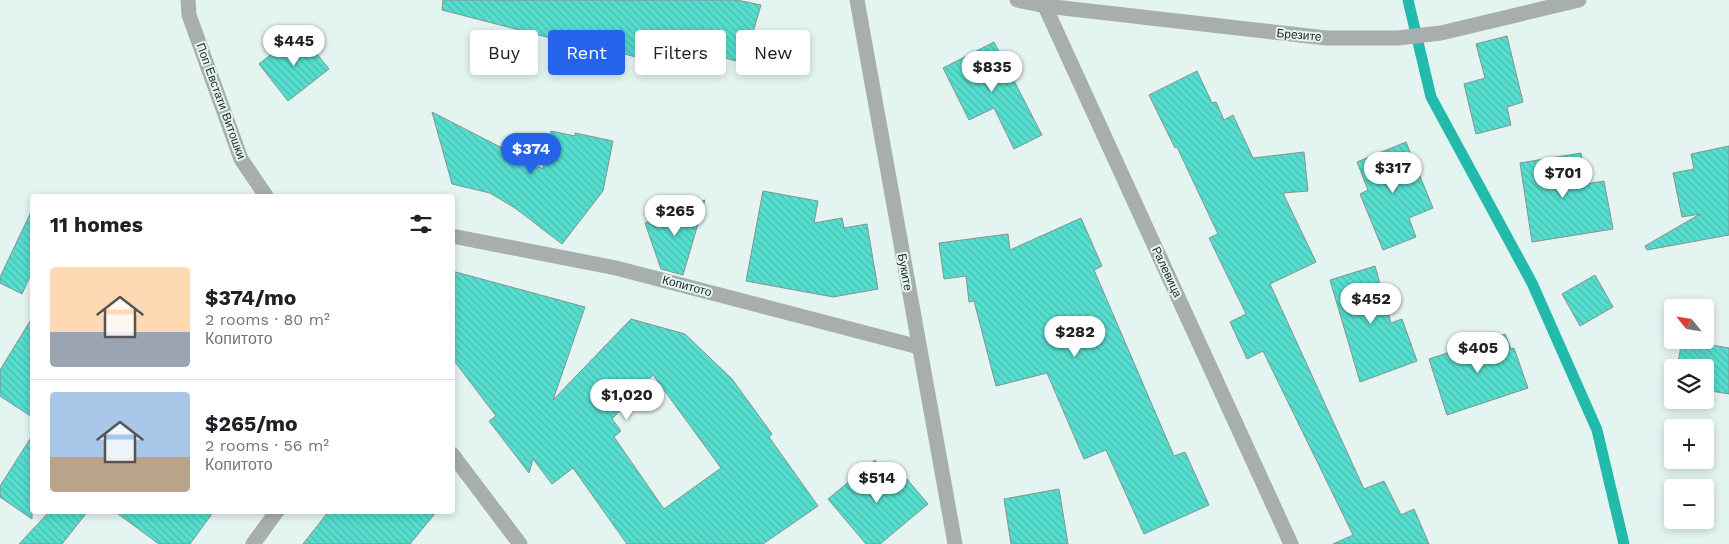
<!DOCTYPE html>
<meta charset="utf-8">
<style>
body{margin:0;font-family:"Work Sans",sans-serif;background:#f2f2f2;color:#202124;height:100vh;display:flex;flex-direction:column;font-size:19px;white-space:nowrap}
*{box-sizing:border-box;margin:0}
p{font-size:16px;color:#757577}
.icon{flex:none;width:28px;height:28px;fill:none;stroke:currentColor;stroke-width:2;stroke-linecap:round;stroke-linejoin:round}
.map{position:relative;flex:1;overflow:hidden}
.side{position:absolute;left:30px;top:194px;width:425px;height:320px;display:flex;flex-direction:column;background:#fff;border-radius:5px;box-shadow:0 2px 8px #0003}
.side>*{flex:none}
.hud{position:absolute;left:470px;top:30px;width:475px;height:45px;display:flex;gap:10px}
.needle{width:32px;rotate:300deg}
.tools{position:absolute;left:1664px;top:299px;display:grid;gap:10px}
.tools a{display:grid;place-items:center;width:50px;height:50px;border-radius:5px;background:#fff;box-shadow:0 2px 8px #0003;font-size:25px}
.price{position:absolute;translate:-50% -42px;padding:0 11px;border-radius:18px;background:#fff;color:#222;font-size:16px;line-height:32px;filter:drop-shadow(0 1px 2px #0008)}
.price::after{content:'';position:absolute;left:50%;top:30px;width:15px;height:11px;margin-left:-8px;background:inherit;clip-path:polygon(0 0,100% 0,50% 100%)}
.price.current{background:#2563eb;color:#fff}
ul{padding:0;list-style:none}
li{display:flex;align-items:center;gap:15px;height:125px;padding:0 20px}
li+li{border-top:1px solid #e0e0e0}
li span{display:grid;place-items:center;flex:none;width:140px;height:100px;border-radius:5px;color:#555}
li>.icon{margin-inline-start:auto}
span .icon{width:60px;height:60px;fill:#fffc;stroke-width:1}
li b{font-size:21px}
h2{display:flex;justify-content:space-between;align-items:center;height:60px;padding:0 20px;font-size:21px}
.tag{padding:0 18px;border-radius:5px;background:#fff;box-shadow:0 2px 8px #0003;font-size:18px;line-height:45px}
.tag.current{background:#2563eb;color:#fff}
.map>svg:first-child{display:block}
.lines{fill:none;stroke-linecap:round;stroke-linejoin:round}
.stream{stroke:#22baab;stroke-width:11}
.building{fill:url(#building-back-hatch);stroke:#859491;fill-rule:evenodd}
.minor{stroke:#a8aead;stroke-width:15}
.labels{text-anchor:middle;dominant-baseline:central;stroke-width:4;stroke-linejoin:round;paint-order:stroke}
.street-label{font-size:12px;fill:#252b2a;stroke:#e4f4f1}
</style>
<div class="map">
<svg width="1729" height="544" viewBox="0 0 1729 544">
<defs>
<pattern id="building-back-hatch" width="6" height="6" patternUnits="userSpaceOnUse" patternTransform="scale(1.25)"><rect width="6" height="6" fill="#55ddce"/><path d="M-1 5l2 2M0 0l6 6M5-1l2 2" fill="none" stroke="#4abeb1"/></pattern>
</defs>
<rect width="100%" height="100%" fill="#e4f4f1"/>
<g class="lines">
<polyline class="stream" points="1408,0 1431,97 1532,283 1597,430 1624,544"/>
</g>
<g class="building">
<polygon points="443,0 737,0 761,5 744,63 649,38 643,59 555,35 554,39 442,10"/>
<polygon points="299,32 329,69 288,101 259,64"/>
<polygon points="1507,36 1523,102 1507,107 1511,125 1476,134 1464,84 1485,78 1476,44"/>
<polygon points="994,42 1042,135 1014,149 994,108 969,120 943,68"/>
<polygon points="1197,71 1212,103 1216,102 1224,120 1233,115 1253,158 1304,152 1308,191 1283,193 1316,262 1270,284 1364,489 1384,481 1401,515 1414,509 1429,544 1333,544 1353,535 1263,351 1247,359 1230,322 1246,314 1209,238 1218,234 1177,147 1175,148 1149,95"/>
<polygon points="432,112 543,169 551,131 575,136 575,133 613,141 603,191 562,244 515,208 490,193 452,184"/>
<polygon points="1406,142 1433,208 1409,218 1416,237 1383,250 1360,194 1368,190 1357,162"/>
<polygon points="1729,146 1729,235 1647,250 1645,246 1700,214 1682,217 1673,173 1694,169 1691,154"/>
<polygon points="1581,153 1586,184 1604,181 1613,229 1532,242 1520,163"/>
<polygon points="763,191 818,201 814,223 842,218 844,228 867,224 878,289 833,297 746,281"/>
<polygon points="705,200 683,275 661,269 645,223"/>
<polygon points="32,210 32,272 22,294 0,283 0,277"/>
<polygon points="1081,218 1102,266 1094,270 1174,456 1185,452 1209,505 1144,534 1106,450 1084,459 1047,373 996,386 974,301 969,302 966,276 944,279 939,243 1008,234 1010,250"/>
<polygon points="1375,266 1391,323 1402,319 1417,361 1360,382 1330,280"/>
<path d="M 452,271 L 585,307 L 553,400 L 631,319 L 685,334 L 732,379 L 772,434 L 769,437 L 818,506 L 763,544 L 627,544 L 573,468 L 552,484 L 533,459 L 529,473 L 489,421 L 496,416 L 452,358 ZM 653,375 L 721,468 L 664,509 L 614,437 L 621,431 L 612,419 Z"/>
<polygon points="1595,275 1613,307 1580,326 1562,294"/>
<polygon points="32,318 32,417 0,396 0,370"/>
<polygon points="1505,334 1511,349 1514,348 1528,388 1447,415 1429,359"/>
<polygon points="1682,340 1729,348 1729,394 1705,390 1705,368 1677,368"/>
<polygon points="32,436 32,519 0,497 0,486"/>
<polygon points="875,460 896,486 906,478 928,504 880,544 866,544 828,499"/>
<polygon points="1059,489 1068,544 1011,544 1004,499"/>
<polygon points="50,511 88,511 62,544 19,544"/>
<polygon points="114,511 214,511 190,544 159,544"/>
<polygon points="329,511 437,511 410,544 303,544"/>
</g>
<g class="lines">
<g class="minor">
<polyline points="188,0 189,15 241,159 266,196"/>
<polyline points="857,0 955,544"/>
<polyline points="1017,0 1046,6 1326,38 1398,38 1441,33 1579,0"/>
<polyline points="1042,0 1291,544"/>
<polyline points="452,236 616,268 919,347"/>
<polyline points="452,454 520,544"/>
<polyline points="253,544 277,511"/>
</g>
</g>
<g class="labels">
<g class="street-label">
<text transform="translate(1299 35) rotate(5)">Брезите</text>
<text transform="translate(221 101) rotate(70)">Поп Евстати Витошки</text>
<text transform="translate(905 272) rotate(80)">Буките</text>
<text transform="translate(1167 272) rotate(65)">Ралевица</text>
<text transform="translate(687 286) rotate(15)">Копитото</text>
</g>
</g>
</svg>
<div class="tools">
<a><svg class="needle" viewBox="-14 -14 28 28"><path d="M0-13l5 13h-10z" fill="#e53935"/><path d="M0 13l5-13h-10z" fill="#757577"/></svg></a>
<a><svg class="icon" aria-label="layers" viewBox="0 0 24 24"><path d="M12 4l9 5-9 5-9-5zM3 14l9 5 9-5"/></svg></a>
<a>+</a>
<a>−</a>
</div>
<b class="price" style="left:294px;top:67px">$445</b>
<b class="price" style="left:992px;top:93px">$835</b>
<b class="price current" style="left:531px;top:175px">$374</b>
<b class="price" style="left:1393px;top:194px">$317</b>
<b class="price" style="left:1563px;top:199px">$701</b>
<b class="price" style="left:675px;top:237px">$265</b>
<b class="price" style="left:1371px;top:325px">$452</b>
<b class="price" style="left:1075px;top:358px">$282</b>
<b class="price" style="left:1478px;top:374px">$405</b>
<b class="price" style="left:627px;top:421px">$1,020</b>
<b class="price" style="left:877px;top:504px">$514</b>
<div class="hud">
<a class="tag">Buy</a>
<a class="tag current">Rent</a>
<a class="tag">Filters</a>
<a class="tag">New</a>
</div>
<section class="side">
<h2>11 homes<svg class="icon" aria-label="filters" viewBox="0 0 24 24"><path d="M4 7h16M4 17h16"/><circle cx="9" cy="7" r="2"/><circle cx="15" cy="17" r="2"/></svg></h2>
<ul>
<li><span style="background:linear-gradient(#ffd9b3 65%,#9aa5b1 0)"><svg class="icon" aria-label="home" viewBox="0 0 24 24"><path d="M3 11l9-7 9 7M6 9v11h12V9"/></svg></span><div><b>$374/mo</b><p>2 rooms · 80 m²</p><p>Копитото</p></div></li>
<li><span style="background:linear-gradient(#a9c7e8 65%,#b9a48a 0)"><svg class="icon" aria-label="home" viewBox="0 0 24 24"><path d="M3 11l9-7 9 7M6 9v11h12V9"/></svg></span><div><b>$265/mo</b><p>2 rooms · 56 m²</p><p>Копитото</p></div></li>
</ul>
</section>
</div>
